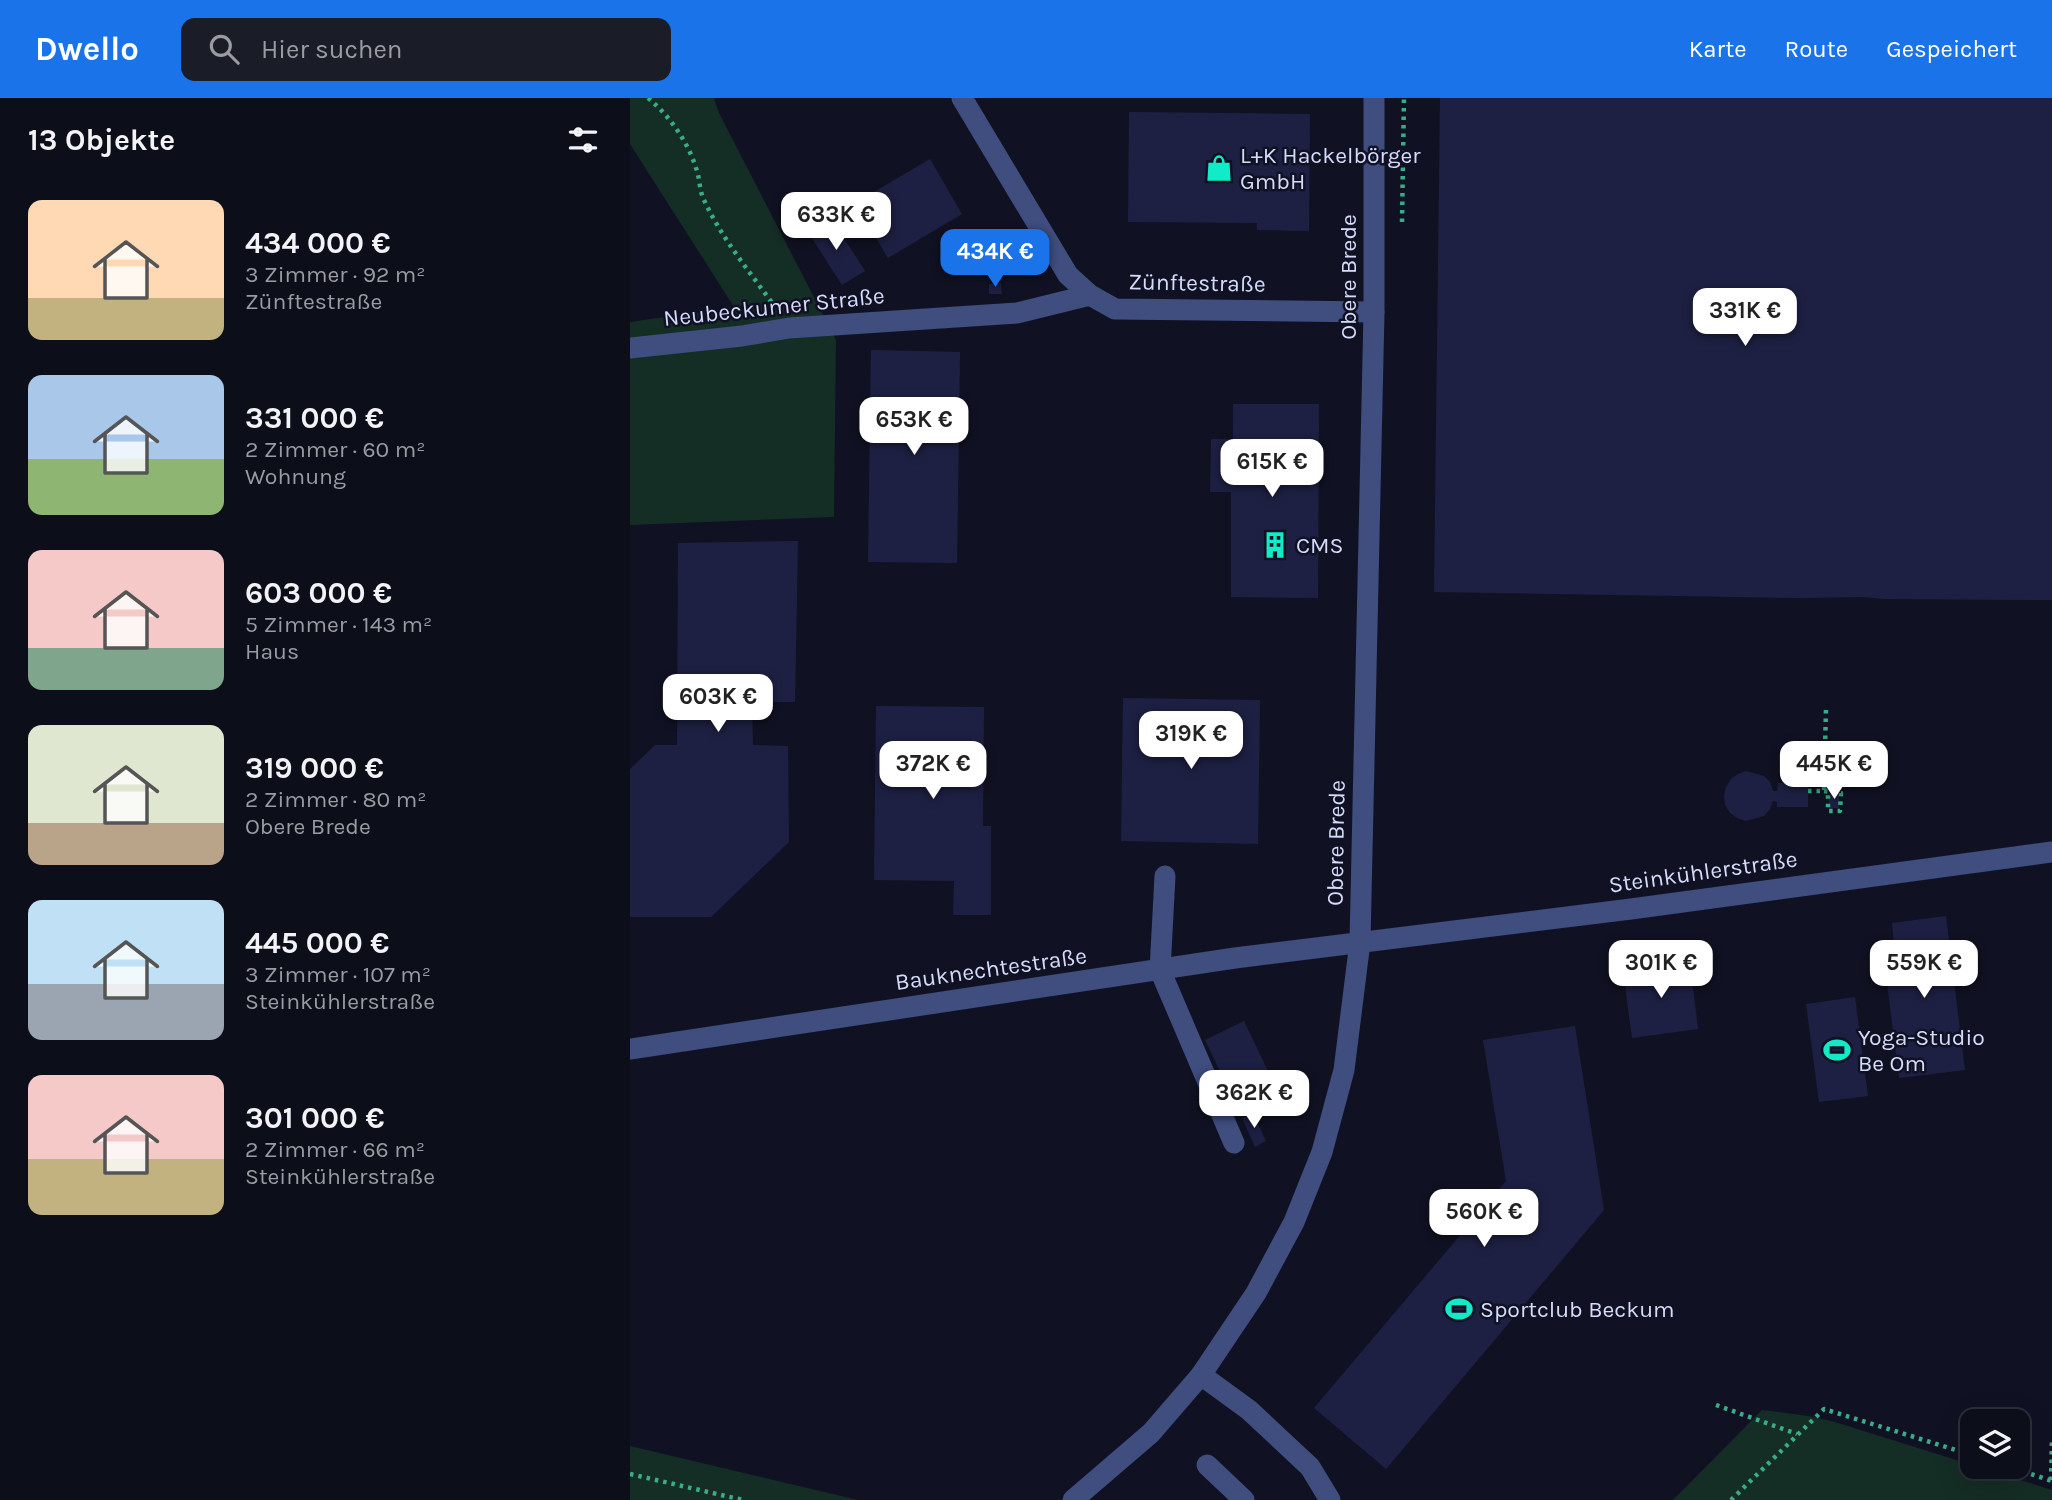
<!DOCTYPE html>
<html lang="de">
<meta charset="utf-8">
<style>
body{margin:0;font-family:Karla,sans-serif;background:#1a1c27;color:#f1f3f6;height:100vh;display:flex;flex-direction:column;font-size:26px;white-space:nowrap}
*{box-sizing:border-box;margin:0}
p{font-size:23px;color:#9a9ca2}
.icon{flex:none;width:38px;height:38px;fill:none;stroke:currentColor;stroke-width:2;stroke-linecap:round;stroke-linejoin:round}
.map{position:relative;flex:1;overflow:hidden}
.sheet{display:flex;flex-direction:column;background:#0c0e1a;width:630px}
.sheet>*{flex:none}
.fabs{position:absolute;left:1330px;top:1311px;display:grid;gap:14px}
.fabs a{display:grid;place-items:center;width:70px;height:70px;border-radius:14px;background:#0c0e1a;box-shadow:0 7px 28px #0002,0 0 0 2px #2c2e39;font-size:35px}
.price{position:absolute;translate:-50% -60px;padding:0 16px;border-radius:14px;background:#fff;color:#222;font-size:23px;line-height:46px;filter:drop-shadow(0 2px 4px #0008)}
.price::after{content:'';position:absolute;left:50%;top:42px;width:21px;height:16px;margin-left:-10px;background:inherit;clip-path:polygon(0 0,100% 0,50% 100%)}
.price.selected{background:#1a73e8;color:#fff}
ul{padding:0;list-style:none}
li{display:flex;align-items:center;gap:21px;height:175px;padding:0 28px}
li span{display:grid;place-items:center;flex:none;width:196px;height:140px;border-radius:14px;color:#555}
li>.icon{margin-inline-start:auto}
span .icon{width:84px;height:84px;fill:#fffc;stroke-width:1}
li b{font-size:30px}
h2{display:flex;justify-content:space-between;align-items:center;height:84px;padding:0 28px;font-size:30px}
header{display:flex;align-items:center;gap:42px;box-sizing:border-box;height:98px;padding:0 35px;background:#1a73e8;color:#fff}
header strong{font-size:33px}
nav{display:flex;gap:38px;margin-inline-start:auto;font-size:24px}
.search{width:490px;height:63px;background:#1a1c27;display:flex;align-items:center;gap:18px;box-sizing:border-box;padding:0 24px;border-radius:14px;color:#9a9ca2;font-size:26px}
main{display:flex;flex:1;min-height:0}
.map>svg:first-child{display:block}
.green{fill:#142d25}
.building{fill:#1e2043}
.lines{fill:none;stroke-linecap:round;stroke-linejoin:round}
.path{stroke:#38ad87;stroke-width:4.5;stroke-dasharray:3.5 5;stroke-linecap:butt}
.minor{stroke:#3f4d7f;stroke-width:21}
.labels{text-anchor:middle;dominant-baseline:central;stroke-width:5;stroke-linejoin:round;paint-order:stroke}
.poi-label{font-size:23px;fill:#d6dbfc;stroke:#101223;text-anchor:start}
.street-label{font-size:23px;fill:#d6dbfc;stroke:#101223}
</style>
<header>
<strong>Dwello</strong>
<div class="search"><svg class="icon" aria-label="search" viewBox="0 0 24 24"><circle cx="10" cy="10" r="6"/><path d="M15 15l6 6"/></svg>Hier suchen</div>
<nav><a>Karte</a><a>Route</a><a>Gespeichert</a></nav>
</header>
<main>
<section class="sheet">
<h2>13 Objekte<svg class="icon" aria-label="filters" viewBox="0 0 24 24"><path d="M4 7h16M4 17h16"/><circle cx="9" cy="7" r="2"/><circle cx="15" cy="17" r="2"/></svg></h2>
<ul>
<li><span style="background:linear-gradient(#ffd9b3 70%,#c2b280 0)"><svg class="icon" aria-label="home" viewBox="0 0 24 24"><path d="M3 11l9-7 9 7M6 9v11h12V9"/></svg></span><div><b>434 000 €</b><p>3 Zimmer · 92 m²</p><p>Zünftestraße</p></div></li>
<li><span style="background:linear-gradient(#a9c7e8 60%,#8fb573 0)"><svg class="icon" aria-label="home" viewBox="0 0 24 24"><path d="M3 11l9-7 9 7M6 9v11h12V9"/></svg></span><div><b>331 000 €</b><p>2 Zimmer · 60 m²</p><p>Wohnung</p></div></li>
<li><span style="background:linear-gradient(#f6c9c9 70%,#7fa58c 0)"><svg class="icon" aria-label="home" viewBox="0 0 24 24"><path d="M3 11l9-7 9 7M6 9v11h12V9"/></svg></span><div><b>603 000 €</b><p>5 Zimmer · 143 m²</p><p>Haus</p></div></li>
<li><span style="background:linear-gradient(#dfe7d0 70%,#b9a48a 0)"><svg class="icon" aria-label="home" viewBox="0 0 24 24"><path d="M3 11l9-7 9 7M6 9v11h12V9"/></svg></span><div><b>319 000 €</b><p>2 Zimmer · 80 m²</p><p>Obere Brede</p></div></li>
<li><span style="background:linear-gradient(#bfe0f5 60%,#9aa5b1 0)"><svg class="icon" aria-label="home" viewBox="0 0 24 24"><path d="M3 11l9-7 9 7M6 9v11h12V9"/></svg></span><div><b>445 000 €</b><p>3 Zimmer · 107 m²</p><p>Steinkühlerstraße</p></div></li>
<li><span style="background:linear-gradient(#f6c9c9 60%,#c2b280 0)"><svg class="icon" aria-label="home" viewBox="0 0 24 24"><path d="M3 11l9-7 9 7M6 9v11h12V9"/></svg></span><div><b>301 000 €</b><p>2 Zimmer · 66 m²</p><p>Steinkühlerstraße</p></div></li>
</ul>
</section>
<div class="map">
<svg width="1422" height="1402" viewBox="0 0 1422 1402">
<rect width="100%" height="100%" fill="#101223"/>
<g class="green">
<polygon points="0,0 84,0 89,15 206,242 204,419 0,427 0,224 104,209 0,46"/>
<polygon points="1132,1312 1178,1318 1205,1324 1422,1392 1422,1402 1043,1402"/>
<polygon points="0,1348 228,1402 0,1402"/>
</g>
<g class="building">
<polygon points="810,0 1422,0 1422,502 1255,501 1232,499 1170,500 804,494"/>
<polygon points="499,14 680,16 679,133 627,132 627,125 498,124"/>
<polygon points="300,61 332,116 258,160 225,105"/>
<polygon points="201,120 235,173 212,187 178,134"/>
<polygon points="371,185 372,196 359,196 359,186"/>
<polygon points="241,252 330,254 327,465 238,464"/>
<polygon points="603,306 689,306 688,500 601,499 601,394 580,394 581,341 603,341"/>
<polygon points="168,443 165,604 122,604 123,647 158,648 159,744 81,819 0,819 0,671 25,647 47,647 48,445"/>
<polygon points="493,600 630,602 628,746 491,743"/>
<polygon points="246,608 354,609 353,728 361,728 361,817 323,817 324,783 244,782"/>
<polygon points="1116,673 1134,678 1140,684 1143,693 1147,693 1148,685 1178,685 1178,709 1147,709 1147,704 1143,703 1140,711 1134,718 1116,723 1107,720 1100,715 1095,707 1094,698 1096,689 1101,681 1108,676"/>
<polygon points="1199,696 1209,697 1209,710 1199,710"/>
<polygon points="1316,818 1335,972 1269,980 1255,869 1266,869 1262,825"/>
<polygon points="1060,865 1068,931 1002,940 993,873"/>
<polygon points="1225,899 1238,998 1189,1004 1176,906"/>
<polygon points="614,923 648,994 609,1013 575,942"/>
<polygon points="945,928 974,1112 756,1371 684,1310 876,1083 853,942"/>
<polygon points="623,1015 636,1043 625,1049 612,1020"/>
</g>
<g class="lines">
<g class="path">
<path d="M 18,0 C 39,17 58,44 66,70 C 70,80 69,92 74,102 C 92,141 120,174 145,209"/>
<polyline points="772,124 774,0"/>
<polyline points="1178,693 1194,693 1196,610"/>
<polyline points="1194,693 1211,695 1210,713 1198,713 1198,693"/>
<polyline points="1086,1307 1167,1336"/>
<polyline points="1377,1368 1422,1383"/>
<polyline points="0,1376 113,1402"/>
<polyline points="1421,1382 1422,1341"/>
<polyline points="1101,1402 1194,1311 1342,1357"/>
</g>
<g class="minor">
<polyline points="332,0 438,177 460,197 485,211 744,214"/>
<polyline points="0,250 112,238 159,230 387,215 460,197"/>
<polyline points="535,778 530,872 604,1045"/>
<polyline points="0,951 605,860 1001,811 1422,754"/>
<polyline points="571,1277 619,1312 680,1369 700,1402"/>
<polyline points="577,1367 614,1402"/>
<polyline points="443,1402 521,1335 571,1277 626,1195 664,1124 692,1054 714,972 730,844 744,214 744,0"/>
</g>
</g>
<defs>
<symbol id="shop-bare" viewBox="-9 -9 18 18"><path d="M-5-2.5h2.3a2.7 3.5 0 0 1 5.4 0H5L5.5 6h-11ZM-1.5-2.5h3a1.5 2.3 0 0 0-3 0Z" fill="#12ebc8" stroke="#101223" stroke-width="2.5" paint-order="stroke"/></symbol>
<symbol id="building-bare" viewBox="-9 -9 18 18"><path d="M-4-6H4V6H1V3H-1V6H-4ZM-2.5-4.3h1.7v1.8h-1.7ZM.8-4.3h1.7v1.8H.8ZM-2.5-1h1.7V.8h-1.7ZM.8-1h1.7V.8H.8Z" fill="#12ebc8" stroke="#101223" stroke-width="2.5" paint-order="stroke"/></symbol>
<symbol id="stadium-bare" viewBox="-9 -9 18 18"><path d="M0-5a6.5 5 0 1 0 0 10a6.5 5 0 1 0 0-10ZM-3.5-1.8h7v3.6h-7Z" fill="#12ebc8" stroke="#101223" stroke-width="2.5" paint-order="stroke"/></symbol>
</defs>
<g fill-rule="evenodd">
<use href="#shop-bare" x="570" y="51" width="38" height="38"/>
<use href="#building-bare" x="626" y="428" width="38" height="38"/>
<use href="#stadium-bare" x="1188" y="933" width="38" height="38"/>
<use href="#stadium-bare" x="810" y="1192" width="38" height="38"/>
</g>
<g class="labels">
<g class="poi-label">
<text x="610" y="57">L+K Hackelbörger<tspan x="610" dy="26">GmbH</tspan></text>
<text x="666" y="447">CMS</text>
<text x="1228" y="939">Yoga-Studio<tspan x="1228" dy="26">Be Om</tspan></text>
<text x="850" y="1211">Sportclub Beckum</text>
</g>
<g class="street-label">
<text transform="translate(718 179) rotate(-90)">Obere Brede</text>
<text transform="translate(567 185) rotate(1)">Zünftestraße</text>
<text transform="translate(144 209) rotate(-6)">Neubeckumer Straße</text>
<text transform="translate(706 745) rotate(-89)">Obere Brede</text>
<text transform="translate(1073 774) rotate(-8)">Steinkühlerstraße</text>
<text transform="translate(361 871) rotate(-8)">Bauknechtestraße</text>
</g>
</g>
</svg>
<div class="fabs">
<a><svg class="icon" aria-label="layers" viewBox="0 0 24 24"><path d="M12 4l9 5-9 5-9-5zM3 14l9 5 9-5"/></svg></a>
</div>
<b class="price" style="left:206px;top:154px">633K €</b>
<b class="price selected" style="left:365px;top:191px">434K €</b>
<b class="price" style="left:1115px;top:250px">331K €</b>
<b class="price" style="left:284px;top:359px">653K €</b>
<b class="price" style="left:642px;top:401px">615K €</b>
<b class="price" style="left:88px;top:636px">603K €</b>
<b class="price" style="left:561px;top:673px">319K €</b>
<b class="price" style="left:303px;top:703px">372K €</b>
<b class="price" style="left:1204px;top:703px">445K €</b>
<b class="price" style="left:1031px;top:902px">301K €</b>
<b class="price" style="left:1294px;top:902px">559K €</b>
<b class="price" style="left:624px;top:1032px">362K €</b>
<b class="price" style="left:854px;top:1151px">560K €</b>
</div>
</main>
